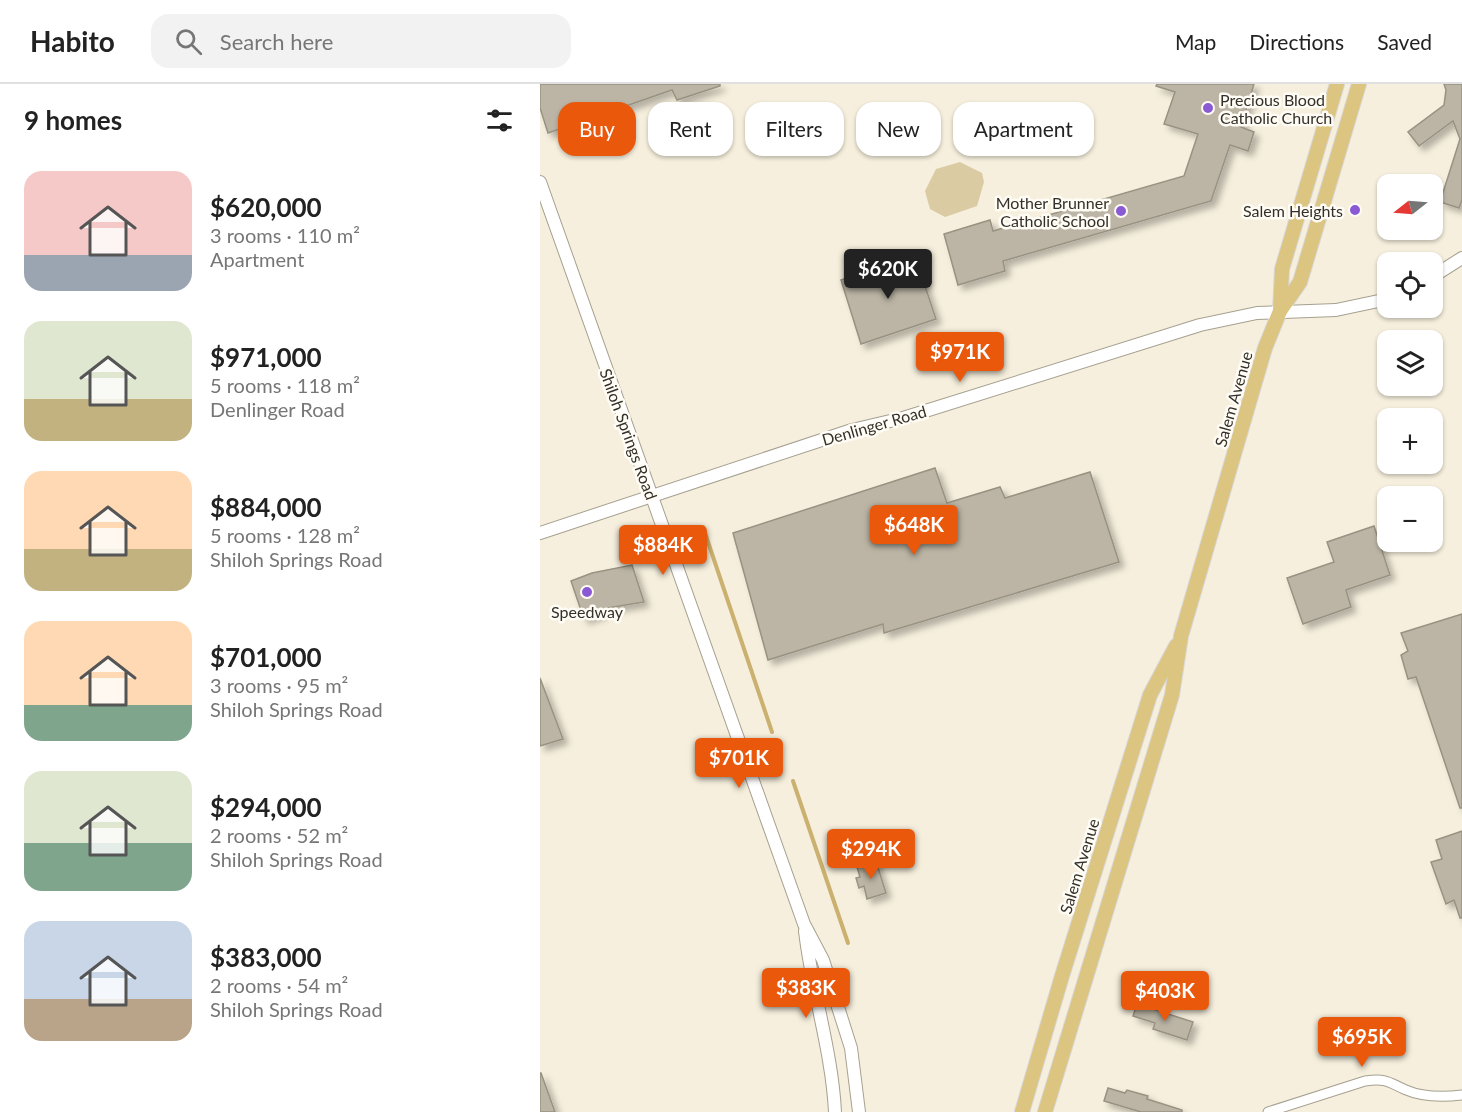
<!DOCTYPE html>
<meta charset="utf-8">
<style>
body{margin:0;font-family:Lato,sans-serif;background:#f2f2f2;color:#222;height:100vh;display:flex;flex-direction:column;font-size:22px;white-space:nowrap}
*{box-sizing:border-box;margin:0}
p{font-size:20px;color:#767676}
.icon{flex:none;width:33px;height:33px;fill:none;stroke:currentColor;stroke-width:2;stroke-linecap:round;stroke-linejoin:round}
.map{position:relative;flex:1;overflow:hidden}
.details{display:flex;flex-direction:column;background:#fff;width:540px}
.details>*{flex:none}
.top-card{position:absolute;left:18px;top:18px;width:570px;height:54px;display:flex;gap:12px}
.needle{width:39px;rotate:253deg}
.controls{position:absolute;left:837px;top:90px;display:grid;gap:12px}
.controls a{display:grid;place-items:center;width:66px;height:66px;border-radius:12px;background:#fff;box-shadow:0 2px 4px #0004;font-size:30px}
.price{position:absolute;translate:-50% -51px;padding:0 14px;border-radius:6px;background:#ea580c;color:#fff;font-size:20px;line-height:39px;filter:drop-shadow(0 2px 3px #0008)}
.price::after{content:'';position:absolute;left:50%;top:36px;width:18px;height:14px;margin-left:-9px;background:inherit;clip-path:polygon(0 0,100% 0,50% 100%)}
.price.on{background:#222;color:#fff}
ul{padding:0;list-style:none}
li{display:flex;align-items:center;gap:18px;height:150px;padding:0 24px}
li span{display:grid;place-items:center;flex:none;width:168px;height:120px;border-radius:18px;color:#555}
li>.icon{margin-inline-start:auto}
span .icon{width:72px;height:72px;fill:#fffc;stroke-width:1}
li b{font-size:26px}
h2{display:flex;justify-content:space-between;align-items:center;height:72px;padding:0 24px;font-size:26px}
.tag{padding:0 21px;border-radius:18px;background:#fff;box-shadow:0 2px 4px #0004;font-size:21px;line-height:54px}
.tag.on{background:#ea580c;color:#fff}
header{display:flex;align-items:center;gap:36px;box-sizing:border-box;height:84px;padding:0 30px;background:#fff;border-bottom:2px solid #e0e0e0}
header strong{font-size:28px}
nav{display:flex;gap:33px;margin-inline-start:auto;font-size:21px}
.search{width:420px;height:54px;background:#f2f2f2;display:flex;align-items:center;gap:15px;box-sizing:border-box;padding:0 21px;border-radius:18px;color:#767676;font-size:22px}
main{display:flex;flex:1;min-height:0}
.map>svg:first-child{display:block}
.green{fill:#dbcba3}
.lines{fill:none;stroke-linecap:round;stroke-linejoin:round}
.stream{stroke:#cbb16f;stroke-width:4}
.building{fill:#bcb5a5;stroke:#989282;stroke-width:1.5;filter:url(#shadow)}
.street-casing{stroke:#a6a090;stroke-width:11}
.secondary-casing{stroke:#a6a090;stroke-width:14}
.primary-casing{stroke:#d6d6d4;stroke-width:16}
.street{stroke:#fff;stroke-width:9}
.secondary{stroke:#fff;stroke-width:12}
.primary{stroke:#dcc481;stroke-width:14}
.poi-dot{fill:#8a5ad4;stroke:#fffcf5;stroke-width:2}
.labels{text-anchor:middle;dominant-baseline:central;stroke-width:5;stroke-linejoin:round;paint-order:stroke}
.poi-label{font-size:16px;fill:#323029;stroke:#fffcf5;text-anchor:end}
.street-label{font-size:16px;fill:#323029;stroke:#fffcf5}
</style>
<header>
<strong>Habito</strong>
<div class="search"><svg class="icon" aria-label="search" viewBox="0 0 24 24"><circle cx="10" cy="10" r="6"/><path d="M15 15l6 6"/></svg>Search here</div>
<nav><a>Map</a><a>Directions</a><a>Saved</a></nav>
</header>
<main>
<section class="details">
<h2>9 homes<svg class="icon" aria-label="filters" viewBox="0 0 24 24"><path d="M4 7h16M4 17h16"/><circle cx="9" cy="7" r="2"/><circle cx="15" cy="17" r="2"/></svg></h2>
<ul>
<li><span style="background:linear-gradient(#f6c9c9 70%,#9aa5b1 0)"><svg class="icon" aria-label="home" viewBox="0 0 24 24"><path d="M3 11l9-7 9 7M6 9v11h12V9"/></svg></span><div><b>$620,000</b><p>3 rooms · 110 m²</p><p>Apartment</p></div></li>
<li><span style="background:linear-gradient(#dfe7d0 65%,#c2b280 0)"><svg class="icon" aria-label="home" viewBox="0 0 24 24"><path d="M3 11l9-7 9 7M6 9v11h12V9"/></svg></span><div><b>$971,000</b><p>5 rooms · 118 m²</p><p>Denlinger Road</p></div></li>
<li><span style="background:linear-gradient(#ffd9b3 65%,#c2b280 0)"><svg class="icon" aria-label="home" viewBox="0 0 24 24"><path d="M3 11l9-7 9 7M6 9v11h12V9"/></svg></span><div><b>$884,000</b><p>5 rooms · 128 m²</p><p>Shiloh Springs Road</p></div></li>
<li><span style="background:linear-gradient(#ffd9b3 70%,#7fa58c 0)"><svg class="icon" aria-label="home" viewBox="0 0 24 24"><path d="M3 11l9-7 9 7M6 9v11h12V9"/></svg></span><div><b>$701,000</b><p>3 rooms · 95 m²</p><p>Shiloh Springs Road</p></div></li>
<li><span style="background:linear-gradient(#dfe7d0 60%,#7fa58c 0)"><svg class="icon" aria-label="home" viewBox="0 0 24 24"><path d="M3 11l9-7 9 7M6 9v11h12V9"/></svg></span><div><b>$294,000</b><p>2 rooms · 52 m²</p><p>Shiloh Springs Road</p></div></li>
<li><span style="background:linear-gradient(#c9d6e8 65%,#b9a48a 0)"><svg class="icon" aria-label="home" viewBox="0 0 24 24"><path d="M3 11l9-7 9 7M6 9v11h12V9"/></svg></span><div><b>$383,000</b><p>2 rooms · 54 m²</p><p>Shiloh Springs Road</p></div></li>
</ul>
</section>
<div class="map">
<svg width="922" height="1028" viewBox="0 0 922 1028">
<defs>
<filter id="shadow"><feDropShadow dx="5" dy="5" stdDeviation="3" flood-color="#0004"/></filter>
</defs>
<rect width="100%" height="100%" fill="#f6efdd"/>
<polygon class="green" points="420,78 442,89 444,98 437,122 405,133 390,125 385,107 396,85"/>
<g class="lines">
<g class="stream">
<polyline points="163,443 232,648"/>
<polyline points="253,697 308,859"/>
</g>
</g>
<g class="building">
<polygon points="0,0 180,0 180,2 137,16 132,6 8,49 0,24"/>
<polygon points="617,0 714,0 701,43 714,48 708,67 690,61 671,117 463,177 465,187 418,201 404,150 450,136 453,147 644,92 658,50 624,40 635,8 616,2"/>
<polygon points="904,0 922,0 922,116 919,124 900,118 920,55 913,37 879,62 868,48 904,21 906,6"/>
<polygon points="375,172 396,235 321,260 301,196"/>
<polygon points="395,384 407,419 460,403 465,414 550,388 579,478 344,549 343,540 228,576 193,449"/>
<polygon points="834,442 850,491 806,506 811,523 763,540 747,494 794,478 787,458"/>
<polygon points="92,481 104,518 61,525 62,529 44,535 31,497 52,489"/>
<polygon points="922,530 922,724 920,724 876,593 868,595 861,571 868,567 861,549"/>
<polygon points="0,594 23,655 0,662"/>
<polygon points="922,747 922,834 920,834 914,816 906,820 891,778 902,775 896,756"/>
<polygon points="336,777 346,809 327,815 324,802 319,804 316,794 320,793 317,783"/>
<polygon points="597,920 653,938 647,956 613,945 615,939 593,932"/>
<polygon points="0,989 1,989 15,1028 0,1028"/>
<polygon points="568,1004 585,1009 587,1006 608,1012 607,1015 642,1026 642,1028 601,1028 564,1017"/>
</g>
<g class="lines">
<defs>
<path id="street" d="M 728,1028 L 825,997 C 847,994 848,998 866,1006 C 882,1013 904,1013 922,1011"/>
<g id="secondary">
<polyline points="0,98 264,840 283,876 311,964 319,1028"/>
<polyline points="892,193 922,174"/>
<polyline points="0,449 312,346 363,334 660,241 717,229 796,226 848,215"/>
<path d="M 265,847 C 272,908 292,967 295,1028"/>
</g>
<g id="primary">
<polyline points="740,227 742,185 797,0"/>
<polyline points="482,1028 522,892 610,611 636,562"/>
<polyline points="505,1028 632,611 641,552 725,264 740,227 760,198 819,0"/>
</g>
</defs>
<use href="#street" class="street-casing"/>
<use href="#secondary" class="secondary-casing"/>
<use href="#primary" class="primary-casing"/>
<use href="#street" class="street"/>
<use href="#secondary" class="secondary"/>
<use href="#primary" class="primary"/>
</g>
<g class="poi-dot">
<circle cx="668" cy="24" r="6"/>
<circle cx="815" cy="126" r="6"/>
<circle cx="581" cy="127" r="6"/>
<circle cx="47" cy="508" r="6"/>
</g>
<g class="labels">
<g class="poi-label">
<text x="680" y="15" text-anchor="start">Precious Blood<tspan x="680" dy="18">Catholic Church</tspan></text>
<text x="569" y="118">Mother Brunner<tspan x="569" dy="18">Catholic School</tspan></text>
<text x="803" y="126">Salem Heights</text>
<text x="47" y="527" text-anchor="middle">Speedway</text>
</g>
<g class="street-label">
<text transform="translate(693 315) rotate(-74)">Salem Avenue</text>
<text transform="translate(334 341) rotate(-16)">Denlinger Road</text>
<text transform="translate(89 350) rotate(70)">Shiloh Springs Road</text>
<text transform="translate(539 782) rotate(-73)">Salem Avenue</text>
</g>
</g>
</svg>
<div class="controls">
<a><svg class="needle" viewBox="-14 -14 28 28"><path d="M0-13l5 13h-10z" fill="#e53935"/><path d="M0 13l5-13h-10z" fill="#767676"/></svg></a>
<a><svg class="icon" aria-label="locate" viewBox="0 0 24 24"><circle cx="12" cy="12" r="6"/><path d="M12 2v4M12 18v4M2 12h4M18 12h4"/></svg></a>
<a><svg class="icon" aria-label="layers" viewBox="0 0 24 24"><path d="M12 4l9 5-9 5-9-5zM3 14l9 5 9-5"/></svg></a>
<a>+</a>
<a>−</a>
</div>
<b class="price on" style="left:348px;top:216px">$620K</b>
<b class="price" style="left:420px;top:299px">$971K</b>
<b class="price" style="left:374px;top:472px">$648K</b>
<b class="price" style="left:123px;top:492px">$884K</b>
<b class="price" style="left:199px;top:705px">$701K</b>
<b class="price" style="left:331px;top:796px">$294K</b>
<b class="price" style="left:266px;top:935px">$383K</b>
<b class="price" style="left:625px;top:938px">$403K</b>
<b class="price" style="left:822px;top:984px">$695K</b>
<div class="top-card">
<a class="tag on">Buy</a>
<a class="tag">Rent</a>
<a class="tag">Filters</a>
<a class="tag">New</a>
<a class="tag">Apartment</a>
</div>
</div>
</main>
